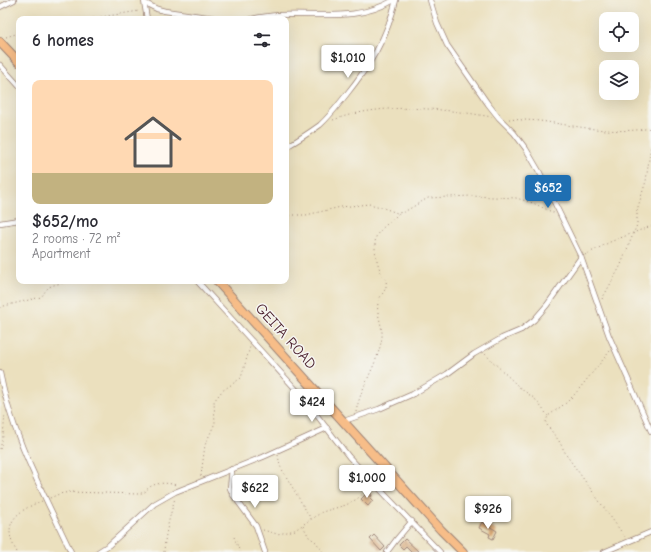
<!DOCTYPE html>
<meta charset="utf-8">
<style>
body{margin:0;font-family:"Comic Neue",sans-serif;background:#f7f7f7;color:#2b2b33;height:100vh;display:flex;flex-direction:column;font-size:15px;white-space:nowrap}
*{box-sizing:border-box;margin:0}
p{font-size:13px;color:#7c7c81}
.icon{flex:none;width:22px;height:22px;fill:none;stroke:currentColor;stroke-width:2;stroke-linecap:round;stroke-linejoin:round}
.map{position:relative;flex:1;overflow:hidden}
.drawer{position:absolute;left:16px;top:16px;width:273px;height:268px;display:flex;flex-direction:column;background:#fff;border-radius:8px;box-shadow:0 4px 16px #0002}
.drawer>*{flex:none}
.buttons{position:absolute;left:599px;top:12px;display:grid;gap:8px}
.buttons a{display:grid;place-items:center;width:40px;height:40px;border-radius:8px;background:#fff;box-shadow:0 4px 16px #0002;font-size:20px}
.price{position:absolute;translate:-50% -34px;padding:0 9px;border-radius:4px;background:#fff;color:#222;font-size:13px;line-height:26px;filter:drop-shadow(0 1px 2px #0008)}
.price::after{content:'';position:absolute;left:50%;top:24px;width:12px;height:9px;margin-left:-6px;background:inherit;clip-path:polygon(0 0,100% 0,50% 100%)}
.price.selected{background:#1f6fb2;color:#fff}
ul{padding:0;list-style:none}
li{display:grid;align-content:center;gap:8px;height:212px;padding:0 16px}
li+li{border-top:1px solid #e1e1e2}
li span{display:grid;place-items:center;height:124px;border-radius:8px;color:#555}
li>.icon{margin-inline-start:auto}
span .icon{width:72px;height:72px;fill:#fffc;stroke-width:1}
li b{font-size:17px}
h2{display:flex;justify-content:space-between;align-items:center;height:48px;padding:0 16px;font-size:17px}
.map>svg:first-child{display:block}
.building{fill:url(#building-back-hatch)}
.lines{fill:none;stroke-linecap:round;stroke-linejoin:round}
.minor-casing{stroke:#9a8074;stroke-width:6}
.trunk-casing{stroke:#9a8074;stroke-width:10}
.path{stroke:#9a8074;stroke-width:1;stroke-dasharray:1 3;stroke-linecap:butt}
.minor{stroke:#fff;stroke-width:4.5}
.trunk{stroke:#f7bd88;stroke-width:8}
.labels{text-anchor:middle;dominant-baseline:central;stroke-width:3;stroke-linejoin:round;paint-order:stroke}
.street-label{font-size:15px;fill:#4a1f2b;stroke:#f6f6f2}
</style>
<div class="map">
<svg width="651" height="552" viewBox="0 0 651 552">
<defs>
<pattern id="building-back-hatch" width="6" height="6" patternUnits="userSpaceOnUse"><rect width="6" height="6" fill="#d9a773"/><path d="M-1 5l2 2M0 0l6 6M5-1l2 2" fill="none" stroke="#b2875f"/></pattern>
</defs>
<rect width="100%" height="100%" fill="#f6f6f2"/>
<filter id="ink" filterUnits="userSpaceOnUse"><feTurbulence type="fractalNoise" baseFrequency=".025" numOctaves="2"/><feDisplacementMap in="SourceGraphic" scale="8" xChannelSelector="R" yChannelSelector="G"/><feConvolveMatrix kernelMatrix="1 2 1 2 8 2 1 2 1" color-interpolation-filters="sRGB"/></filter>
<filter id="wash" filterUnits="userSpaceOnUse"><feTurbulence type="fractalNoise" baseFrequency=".012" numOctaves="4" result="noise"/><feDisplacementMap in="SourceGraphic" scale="16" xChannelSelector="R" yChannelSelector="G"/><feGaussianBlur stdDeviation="0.9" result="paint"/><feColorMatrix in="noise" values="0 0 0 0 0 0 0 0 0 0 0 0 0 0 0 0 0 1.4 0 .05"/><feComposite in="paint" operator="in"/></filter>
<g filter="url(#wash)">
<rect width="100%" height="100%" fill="#ebe0be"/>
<g id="blocks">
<g class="building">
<polygon points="369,491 372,496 370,497 373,500 368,506 361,499"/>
<polygon points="482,522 497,531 493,539 489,537 490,534 479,528"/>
<polygon points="374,535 385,547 381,551 370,539"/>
<polygon points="405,539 419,552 412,552 406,546 403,549 399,545"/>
</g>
</g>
</g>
<g filter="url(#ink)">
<use href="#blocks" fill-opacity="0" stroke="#9a8074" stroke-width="1"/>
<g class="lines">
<defs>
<g id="minor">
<polyline points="430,0 437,23 447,45 488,104 499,118 514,133 526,149 540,173 581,257 609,336 651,431"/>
<polyline points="144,1 147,19"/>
<polyline points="145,3 157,9 165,11 221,19"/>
<polyline points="0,7 14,0"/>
<path d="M 252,19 C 300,7 349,27 394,0"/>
<polyline points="0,65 19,86"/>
<path d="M 286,147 C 298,140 309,133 320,125 C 330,116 338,105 346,95 C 370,65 387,38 396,0"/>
<polyline points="0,223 19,220"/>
<polyline points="197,281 302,396 349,457 440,552"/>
<path d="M 0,373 C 12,437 44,494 71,552"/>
<polyline points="344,421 379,409 413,394 447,374 474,354 502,338 521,330 534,320 547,305 581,257"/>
<polyline points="232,469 230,488 233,495 256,526 265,552"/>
<polyline points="98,552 109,545 154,504 175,492 263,457 327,428"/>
<polyline points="387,552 396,540 412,521"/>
<polyline points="604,552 651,532"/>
</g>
<g id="trunk">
<polyline points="0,42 19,62"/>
<polyline points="217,281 441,530 463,552"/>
</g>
</defs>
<use href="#minor" class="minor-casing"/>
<use href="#trunk" class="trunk-casing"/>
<g class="path">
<polyline points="89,19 139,11"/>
<polyline points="6,37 19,33"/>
<path d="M 509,119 C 519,120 529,120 540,121 C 577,126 613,135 651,128"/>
<path d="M 333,120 C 383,102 440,108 492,117"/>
<polyline points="286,215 306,215 341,207 369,204 381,207 397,213 404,212 428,198 471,196 516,198 533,203 554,213"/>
<polyline points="585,255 610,242 651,226"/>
<polyline points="602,299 620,267 634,232 637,225 637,210 646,181 651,145"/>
<path d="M 0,307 L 41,297 C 44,294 44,292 47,289 C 51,284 64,283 70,281"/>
<polyline points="610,351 575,394 566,403 548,416 546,421 547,425 559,441 567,456 625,537"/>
<polyline points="485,354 519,387 535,399 548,416"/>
<path d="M 356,412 C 361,385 378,365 382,337 C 383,325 376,315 378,303 C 379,295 388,291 386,281 C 385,278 382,276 381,273 C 377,262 373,249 376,237 C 378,230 394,219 399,213"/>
<polyline points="0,449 3,436 5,414"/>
<polyline points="278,455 280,466 311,519"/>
<polyline points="201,476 205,445 215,423 214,401 222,391 241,378 250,347"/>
<path d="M 50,498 L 59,494 L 70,492 L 138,494 L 145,492 C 151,482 166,482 176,485"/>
<polyline points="303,526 309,537 316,542 323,552"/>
<polyline points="263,530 277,534 283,533 295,530 322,512 346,505 357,499 371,487"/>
<polyline points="234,537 240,552"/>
<path d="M 17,552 C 0,524 16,511 42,501"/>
<path d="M 164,552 C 165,533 170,516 175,498"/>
</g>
<use href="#minor" class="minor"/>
<use href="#trunk" class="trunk"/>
</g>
</g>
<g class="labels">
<g class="street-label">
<text transform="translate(286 336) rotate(48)">GEITA ROAD</text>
</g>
</g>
</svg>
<div class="buttons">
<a><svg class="icon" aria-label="locate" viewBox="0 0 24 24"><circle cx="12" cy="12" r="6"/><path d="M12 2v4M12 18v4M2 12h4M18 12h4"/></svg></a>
<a><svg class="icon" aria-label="layers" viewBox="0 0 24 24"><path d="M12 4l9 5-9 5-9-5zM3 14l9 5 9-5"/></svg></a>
</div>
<b class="price" style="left:348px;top:79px">$1,010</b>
<b class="price selected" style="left:548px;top:209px">$652</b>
<b class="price" style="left:312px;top:423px">$424</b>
<b class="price" style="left:367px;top:499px">$1,000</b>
<b class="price" style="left:255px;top:509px">$622</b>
<b class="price" style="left:488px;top:530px">$926</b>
<section class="drawer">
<h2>6 homes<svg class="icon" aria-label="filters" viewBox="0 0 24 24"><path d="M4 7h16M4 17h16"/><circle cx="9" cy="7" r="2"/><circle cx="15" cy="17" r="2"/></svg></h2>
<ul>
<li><span style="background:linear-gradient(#ffd9b3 75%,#c2b280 0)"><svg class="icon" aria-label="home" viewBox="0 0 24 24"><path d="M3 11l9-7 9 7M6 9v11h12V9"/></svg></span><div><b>$652/mo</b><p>2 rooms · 72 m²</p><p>Apartment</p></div></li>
</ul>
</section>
</div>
